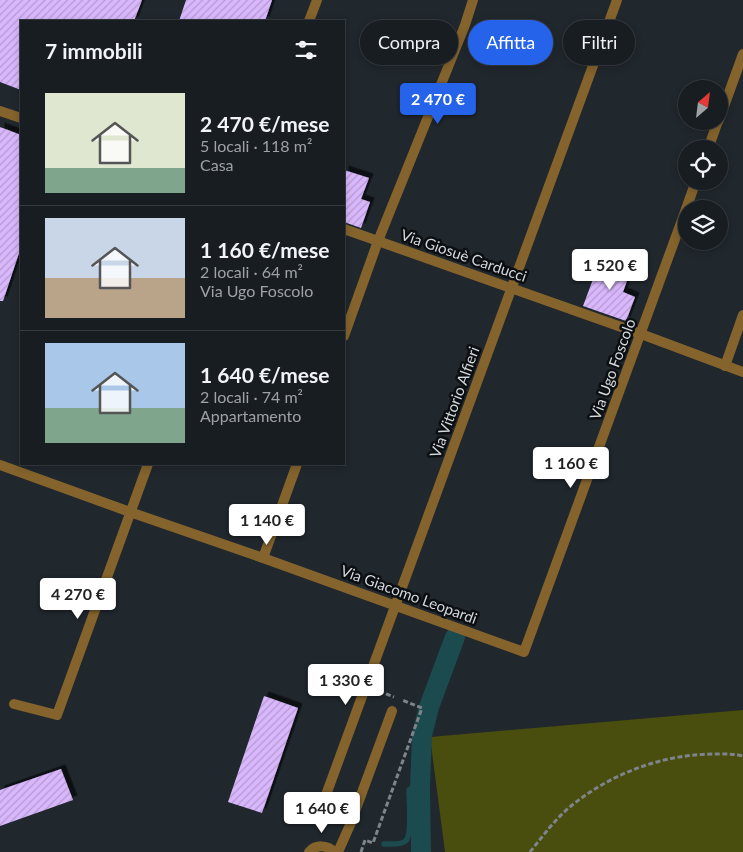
<!DOCTYPE html>
<html lang="it">
<meta charset="utf-8">
<style>
body{margin:0;font-family:Lato,sans-serif;background:#21262a;color:#f1f3f6;height:100vh;display:flex;flex-direction:column;font-size:19px;white-space:nowrap}
*{box-sizing:border-box;margin:0}
p{font-size:16px;color:#9fa2a5}
.icon{flex:none;width:28px;height:28px;fill:none;stroke:currentColor;stroke-width:2;stroke-linecap:round;stroke-linejoin:round}
.map{position:relative;flex:1;overflow:hidden}
.panel{position:absolute;left:20px;top:20px;width:325px;height:445px;display:flex;flex-direction:column;background:#181d22;border-radius:0px;box-shadow:0 2px 8px #0003,0 0 0 1px #363b40}
.panel>*{flex:none}
.hud{position:absolute;left:360px;top:20px;width:308px;height:45px;display:flex;gap:10px}
.needle{width:32px;rotate:28deg}
.controls{position:absolute;left:678px;top:80px;display:grid;gap:10px}
.controls a{display:grid;place-items:center;width:50px;height:50px;border-radius:50%;background:#181d22;box-shadow:0 2px 8px #0003,0 0 0 1px #363b40;font-size:25px}
.price{position:absolute;translate:-50% -42px;padding:0 11px;border-radius:5px;background:#fff;color:#222;font-size:16px;line-height:32px;filter:drop-shadow(0 1px 2px #0008)}
.price::after{content:'';position:absolute;left:50%;top:30px;width:15px;height:11px;margin-left:-8px;background:inherit;clip-path:polygon(0 0,100% 0,50% 100%)}
.price.active{background:#2563eb;color:#fff}
ul{padding:0;list-style:none}
li{display:flex;align-items:center;gap:15px;height:125px;padding:0 25px}
li+li{border-top:1px solid #363b40}
li span{display:grid;place-items:center;flex:none;width:140px;height:100px;border-radius:0px;color:#555}
li>.icon{margin-inline-start:auto}
span .icon{width:60px;height:60px;fill:#fffc;stroke-width:1}
li b{font-size:21px}
h2{display:flex;justify-content:space-between;align-items:center;height:60px;padding:0 25px;font-size:21px}
.chip{padding:0 18px;border-radius:22px;background:#181d22;box-shadow:0 2px 8px #0003,0 0 0 1px #363b40;font-size:18px;line-height:45px}
.chip.active{background:#2563eb;color:#fff}
.map>svg:first-child{display:block}
.park{fill:#494d0e}
.lines{fill:none;stroke-linecap:round;stroke-linejoin:round}
.stream{stroke:#1b4a4f;stroke-width:5.5}
.canal{stroke:#1b4a4f;stroke-width:20}
.building{fill:url(#building-hatch);filter:url(#shadow)}
.path{stroke:#7e8489;stroke-width:3;stroke-dasharray:5 2.5;stroke-linecap:butt}
.service{stroke:#84632c;stroke-width:10}
.minor{stroke:#84632c;stroke-width:10}
.labels{text-anchor:middle;dominant-baseline:central;stroke-width:5;stroke-linejoin:round;paint-order:stroke}
.street-label{font-size:15px;fill:#d4d9dd;stroke:#0c0f12}
</style>
<div class="map">
<svg width="743" height="852" viewBox="0 0 743 852">
<defs>
<pattern id="building-hatch" width="6" height="6" patternUnits="userSpaceOnUse" patternTransform="scale(1.25)"><rect width="6" height="6" fill="#d9b7fd"/><path d="M-1 1l2-2M0 6l6-6M5 7l2-2" fill="none" stroke="#b39ace"/></pattern>
<filter id="shadow"><feDropShadow dx="4.5" dy="-4.5" stdDeviation="0" flood-color="#0009"/></filter>
</defs>
<rect width="100%" height="100%" fill="#20272d"/>
<polygon class="park" points="743,710 743,852 445,852 430,737"/>
<g class="lines">
<path class="stream" d="M 384,844 C 390,844 399,845 404,842 C 413,839 409,800 409,790 L 413,787 L 420,786"/>
<polyline class="canal" points="421,852 420,786 422,735 429,707 455,637"/>
</g>
<g class="building">
<polygon points="0,0 142,0 134,21 21,21 21,90 0,82"/>
<polygon points="186,0 272,0 265,21 179,21"/>
<polygon points="0,127 21,135 21,247 3,301 0,301"/>
<polygon points="344,170 369,178 361,199 370,202 361,228 344,222"/>
<polygon points="601,258 631,269 623,292 635,297 626,321 583,306"/>
<polygon points="264,696 298,708 262,813 228,802"/>
<polygon points="61,769 73,800 0,826 0,790"/>
</g>
<g class="lines">
<g class="path">
<polyline points="379,691 394,697"/>
<polyline points="361,852 365,840 373,843 422,708 402,700"/>
<path d="M 530,852 C 543,836 555,819 571,806 C 613,772 666,753 720,754 C 728,754 735,754 743,756"/>
</g>
<polyline class="service" points="338,852 350,825 392,711"/>
<g class="minor">
<polyline points="309,21 317,0"/>
<polyline points="0,111 21,118"/>
<polyline points="719,120 743,54"/>
<polyline points="708,149 718,121"/>
<polyline points="686,209 696,181"/>
<polyline points="344,229 641,334 743,372"/>
<polyline points="344,336 378,241 465,25 473,0"/>
<polyline points="725,366 743,315"/>
<polyline points="0,465 130,512 263,558 524,652 686,209"/>
<polyline points="263,558 297,464"/>
<polyline points="14,704 57,715 148,464"/>
<polyline points="319,814 617,0"/>
<path d="M 309,852 C 316,844 327,845 335,852"/>
</g>
</g>
<g class="labels">
<g class="street-label">
<text transform="translate(464 255) rotate(19)">Via Giosuè Carducci</text>
<text transform="translate(612 369) rotate(-70)">Via Ugo Foscolo</text>
<text transform="translate(454 402) rotate(-70)">Via Vittorio Alfieri</text>
<text transform="translate(409 594) rotate(20)">Via Giacomo Leopardi</text>
</g>
</g>
</svg>
<div class="controls">
<a><svg class="needle" viewBox="-14 -14 28 28"><path d="M0-13l5 13h-10z" fill="#e53935"/><path d="M0 13l5-13h-10z" fill="#9fa2a5"/></svg></a>
<a><svg class="icon" aria-label="locate" viewBox="0 0 24 24"><circle cx="12" cy="12" r="6"/><path d="M12 2v4M12 18v4M2 12h4M18 12h4"/></svg></a>
<a><svg class="icon" aria-label="layers" viewBox="0 0 24 24"><path d="M12 4l9 5-9 5-9-5zM3 14l9 5 9-5"/></svg></a>
</div>
<b class="price active" style="left:438px;top:125px">2 470 €</b>
<b class="price" style="left:610px;top:291px">1 520 €</b>
<b class="price" style="left:571px;top:489px">1 160 €</b>
<b class="price" style="left:267px;top:546px">1 140 €</b>
<b class="price" style="left:78px;top:620px">4 270 €</b>
<b class="price" style="left:346px;top:706px">1 330 €</b>
<b class="price" style="left:322px;top:834px">1 640 €</b>
<div class="hud">
<a class="chip">Compra</a>
<a class="chip active">Affitta</a>
<a class="chip">Filtri</a>
</div>
<section class="panel">
<h2>7 immobili<svg class="icon" aria-label="filters" viewBox="0 0 24 24"><path d="M4 7h16M4 17h16"/><circle cx="9" cy="7" r="2"/><circle cx="15" cy="17" r="2"/></svg></h2>
<ul>
<li><span style="background:linear-gradient(#dfe7d0 75%,#7fa58c 0)"><svg class="icon" aria-label="home" viewBox="0 0 24 24"><path d="M3 11l9-7 9 7M6 9v11h12V9"/></svg></span><div><b>2 470 €/mese</b><p>5 locali · 118 m²</p><p>Casa</p></div></li>
<li><span style="background:linear-gradient(#c9d6e8 60%,#b9a48a 0)"><svg class="icon" aria-label="home" viewBox="0 0 24 24"><path d="M3 11l9-7 9 7M6 9v11h12V9"/></svg></span><div><b>1 160 €/mese</b><p>2 locali · 64 m²</p><p>Via Ugo Foscolo</p></div></li>
<li><span style="background:linear-gradient(#a9c7e8 65%,#7fa58c 0)"><svg class="icon" aria-label="home" viewBox="0 0 24 24"><path d="M3 11l9-7 9 7M6 9v11h12V9"/></svg></span><div><b>1 640 €/mese</b><p>2 locali · 74 m²</p><p>Appartamento</p></div></li>
</ul>
</section>
</div>
